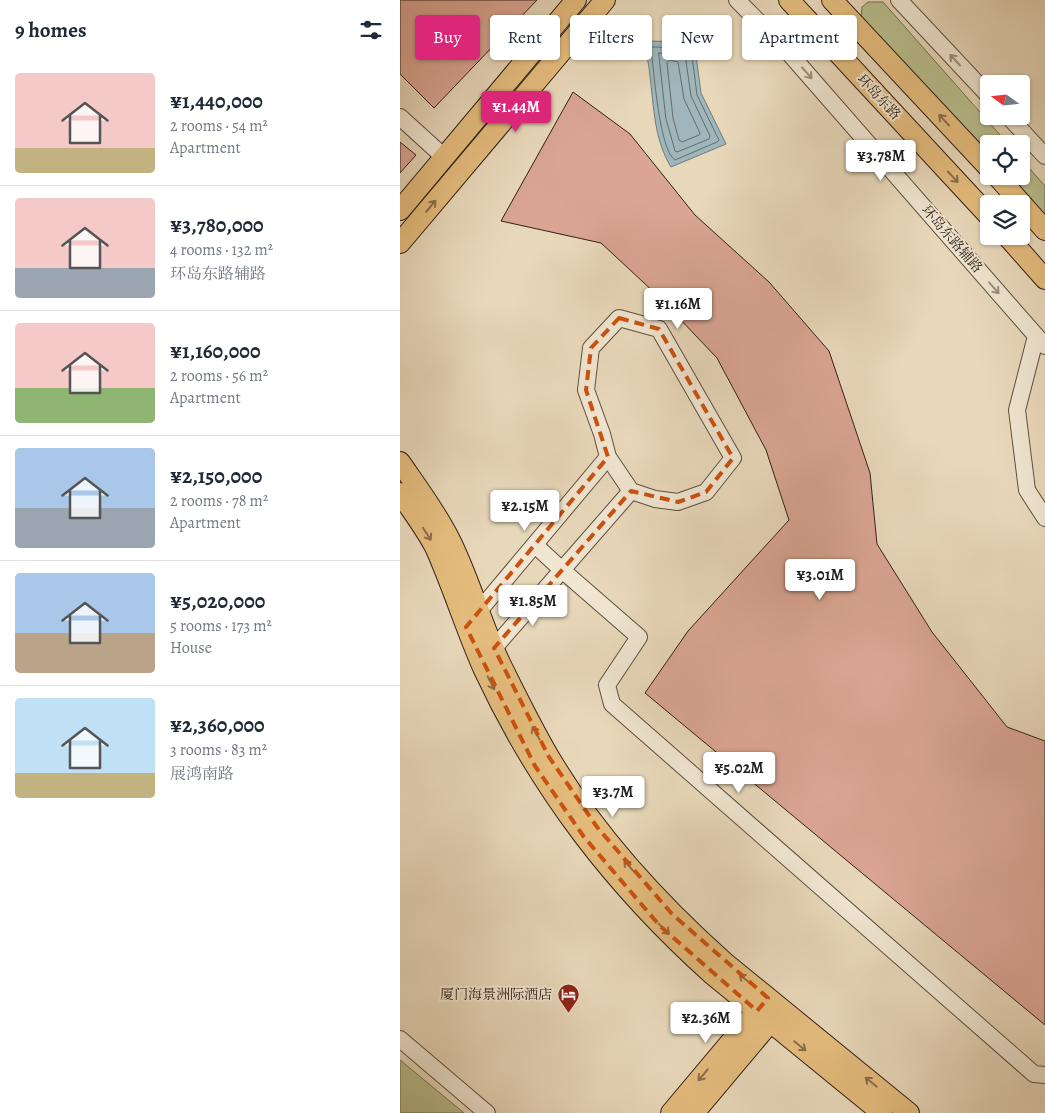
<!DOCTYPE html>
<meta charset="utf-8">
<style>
body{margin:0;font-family:Alegreya,"Noto Serif SC",serif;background:#f2f2f3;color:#1f2937;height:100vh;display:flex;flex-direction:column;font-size:19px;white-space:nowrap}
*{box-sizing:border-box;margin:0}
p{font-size:16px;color:#747a83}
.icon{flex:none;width:28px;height:28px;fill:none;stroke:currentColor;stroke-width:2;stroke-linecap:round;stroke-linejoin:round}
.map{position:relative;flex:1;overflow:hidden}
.sheet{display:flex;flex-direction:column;background:#fff;width:400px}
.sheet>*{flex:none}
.top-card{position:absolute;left:15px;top:15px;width:475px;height:45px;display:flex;gap:10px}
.needle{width:32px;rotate:285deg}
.fabs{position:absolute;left:580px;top:75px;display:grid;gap:10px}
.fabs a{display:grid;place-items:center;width:50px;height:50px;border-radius:5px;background:#fff;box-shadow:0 1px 4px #0004;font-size:25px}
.price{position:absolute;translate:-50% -42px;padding:0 11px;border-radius:5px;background:#fff;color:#222;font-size:16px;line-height:32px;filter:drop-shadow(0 1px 2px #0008)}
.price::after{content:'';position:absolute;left:50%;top:30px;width:15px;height:11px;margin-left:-8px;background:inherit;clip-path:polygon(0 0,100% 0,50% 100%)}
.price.active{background:#db2777;color:#fff}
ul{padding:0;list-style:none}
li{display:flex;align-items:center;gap:15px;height:125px;padding:0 15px}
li+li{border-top:1px solid #e0e1e3}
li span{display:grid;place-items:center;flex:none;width:140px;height:100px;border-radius:5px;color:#555}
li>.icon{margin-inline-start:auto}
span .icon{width:60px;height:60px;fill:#fffc;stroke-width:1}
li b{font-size:21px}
h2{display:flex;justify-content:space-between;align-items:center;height:60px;padding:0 15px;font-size:21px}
.chip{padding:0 18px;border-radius:5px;background:#fff;box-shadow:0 1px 4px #0004;font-size:18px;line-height:45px}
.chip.active{background:#db2777;color:#fff}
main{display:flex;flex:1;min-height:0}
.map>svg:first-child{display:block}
.green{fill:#b9be8d;stroke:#747052}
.water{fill:#9eb6bc;stroke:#727a7a}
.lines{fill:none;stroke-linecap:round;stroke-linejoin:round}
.shore{stroke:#676c6a;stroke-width:1}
.building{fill:#daa593;stroke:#302118}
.minor-casing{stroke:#5e4f40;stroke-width:18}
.major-casing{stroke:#302118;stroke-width:22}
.minor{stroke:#f0e6d2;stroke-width:16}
.major{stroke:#e4bc7d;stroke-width:20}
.oneway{stroke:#9a8d7e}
.oneway2{stroke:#8a6e4a}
.marked{fill:none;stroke:#cc510e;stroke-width:4;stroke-dasharray:10 6;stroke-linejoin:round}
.labels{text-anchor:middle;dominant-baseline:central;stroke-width:4;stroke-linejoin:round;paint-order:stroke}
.street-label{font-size:14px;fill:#302118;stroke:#f0e6d2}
.poi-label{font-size:14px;fill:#302118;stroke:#f0e6d2;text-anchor:end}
</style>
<main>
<section class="sheet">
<h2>9 homes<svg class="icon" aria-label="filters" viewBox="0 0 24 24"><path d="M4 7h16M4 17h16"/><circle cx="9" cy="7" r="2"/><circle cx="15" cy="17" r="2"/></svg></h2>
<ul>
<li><span style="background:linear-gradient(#f6c9c9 75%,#c2b280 0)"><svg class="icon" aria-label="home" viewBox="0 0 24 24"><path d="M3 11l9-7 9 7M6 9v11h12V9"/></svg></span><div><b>¥1,440,000</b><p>2 rooms · 54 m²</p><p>Apartment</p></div></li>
<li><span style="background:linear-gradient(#f6c9c9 70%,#9aa5b1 0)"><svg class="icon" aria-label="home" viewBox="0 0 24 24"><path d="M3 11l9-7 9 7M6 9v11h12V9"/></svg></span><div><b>¥3,780,000</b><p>4 rooms · 132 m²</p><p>环岛东路辅路</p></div></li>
<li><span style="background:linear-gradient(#f6c9c9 65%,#8fb573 0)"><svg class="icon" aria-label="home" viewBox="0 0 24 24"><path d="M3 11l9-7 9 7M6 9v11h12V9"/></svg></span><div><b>¥1,160,000</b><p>2 rooms · 56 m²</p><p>Apartment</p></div></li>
<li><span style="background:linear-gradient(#a9c7e8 60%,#9aa5b1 0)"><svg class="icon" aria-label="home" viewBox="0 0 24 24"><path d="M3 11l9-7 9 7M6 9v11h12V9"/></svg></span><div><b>¥2,150,000</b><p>2 rooms · 78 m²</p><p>Apartment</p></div></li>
<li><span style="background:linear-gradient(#a9c7e8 60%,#b9a48a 0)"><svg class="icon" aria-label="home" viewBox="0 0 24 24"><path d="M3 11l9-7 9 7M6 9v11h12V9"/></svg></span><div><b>¥5,020,000</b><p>5 rooms · 173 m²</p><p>House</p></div></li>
<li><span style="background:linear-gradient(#bfe0f5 75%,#c2b280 0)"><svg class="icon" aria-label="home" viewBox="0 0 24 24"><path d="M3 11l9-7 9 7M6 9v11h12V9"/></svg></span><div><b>¥2,360,000</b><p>3 rooms · 83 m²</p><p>展鸿南路</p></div></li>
</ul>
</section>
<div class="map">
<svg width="645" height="1113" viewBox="0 0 645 1113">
<rect width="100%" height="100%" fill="#e8d8ba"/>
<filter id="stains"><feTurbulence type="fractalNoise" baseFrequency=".004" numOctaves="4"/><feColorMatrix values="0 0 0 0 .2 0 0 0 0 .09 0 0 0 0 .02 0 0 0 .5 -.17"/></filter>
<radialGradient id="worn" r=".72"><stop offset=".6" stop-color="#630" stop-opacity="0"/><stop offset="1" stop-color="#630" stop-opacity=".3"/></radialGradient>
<g class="green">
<polygon points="468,2 483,2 608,144 589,144 589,167 461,19 462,7"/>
<polygon points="621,159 645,186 645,230 597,176 621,176"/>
<polygon points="0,1060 64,1113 0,1113"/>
</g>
<path class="water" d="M 245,41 L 296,42 L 297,63 L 301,93 L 326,144 L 271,167 C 254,139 254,108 250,76 C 249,65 246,53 245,41 Z"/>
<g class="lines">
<g class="shore">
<path d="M 253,47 L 291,48 L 297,95 L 319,140 L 317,142 L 275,160 C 259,150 254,70 251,49 Z"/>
<polygon points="259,53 285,54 291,96 310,136 309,139 277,152 275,151 266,119"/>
<polygon points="270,60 278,62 284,99 300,133 299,135 282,142 279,140 273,118 267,63"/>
</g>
</g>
<g class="building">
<polygon points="0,0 137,0 34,108 0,74"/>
<polygon points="173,92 230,134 295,215 369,282 429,351 470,473 477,544 532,632 607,727 645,741 645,1025 245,693 288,631 389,520 366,450 317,358 257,295 201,243 101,221"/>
<polygon points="0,142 16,155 0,173"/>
</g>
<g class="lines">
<defs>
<g id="minor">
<polyline points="337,0 389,53 645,346"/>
<polyline points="499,0 589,96"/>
<polyline points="608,116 645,156"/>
<polyline points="0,117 44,157"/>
<polygon points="219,318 259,329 333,458 306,492 278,502 255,499 231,491 208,457 202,434 186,390 191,348"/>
<polyline points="636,336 617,410 627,490 645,518"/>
<polyline points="231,491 162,570 239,637 207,685 212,704 634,1074 645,1075"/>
<polyline points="73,618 208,457"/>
<polyline points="86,657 162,570 135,545"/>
<polyline points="0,1039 87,1113"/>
</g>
<g id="major">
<polyline points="389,0 589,216"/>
<polyline points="432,0 589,168"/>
<polyline points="597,176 645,230"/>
<polyline points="0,210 176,0"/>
<polyline points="607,236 645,279"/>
<polyline points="0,243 205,0"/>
<path d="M 0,462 C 17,487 36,512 49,538 C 70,579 81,624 101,665 C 116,695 131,726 148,755 C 194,834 257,902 324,962 L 509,1113"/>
<path d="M 0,493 C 12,511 25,528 35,547 C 53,587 66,630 84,670 C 140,790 215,887 313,975 L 482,1113"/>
<polyline points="271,1113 365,1001"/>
<polyline points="294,1113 378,1013"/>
</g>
</defs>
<use href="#minor" class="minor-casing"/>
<use href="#major" class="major-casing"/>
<use href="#minor" class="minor"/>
<use href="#major" class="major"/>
</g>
<defs><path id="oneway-shaft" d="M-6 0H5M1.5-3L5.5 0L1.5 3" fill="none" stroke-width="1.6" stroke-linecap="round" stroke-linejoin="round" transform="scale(1.25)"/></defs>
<g class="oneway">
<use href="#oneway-shaft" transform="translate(555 60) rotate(-133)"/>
<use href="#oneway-shaft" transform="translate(407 73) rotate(49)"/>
<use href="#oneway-shaft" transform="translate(594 288) rotate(49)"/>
</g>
<g class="oneway2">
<use href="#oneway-shaft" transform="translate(544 120) rotate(-133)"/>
<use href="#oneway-shaft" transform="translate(553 177) rotate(47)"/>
<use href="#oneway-shaft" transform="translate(31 206) rotate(-50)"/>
<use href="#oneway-shaft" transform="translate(27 534) rotate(57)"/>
<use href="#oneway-shaft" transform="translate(91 683) rotate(63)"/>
<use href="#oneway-shaft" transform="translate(136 733) rotate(-119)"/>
<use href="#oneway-shaft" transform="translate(229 866) rotate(-131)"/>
<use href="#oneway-shaft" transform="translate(264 929) rotate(44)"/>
<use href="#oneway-shaft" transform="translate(345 979) rotate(-141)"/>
<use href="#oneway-shaft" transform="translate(400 1046) rotate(39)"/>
<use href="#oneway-shaft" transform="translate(303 1075) rotate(130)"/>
<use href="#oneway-shaft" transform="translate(471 1082) rotate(-141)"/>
</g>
<path class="marked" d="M 219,318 L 259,329 L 333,458 L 306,492 L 278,502 L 231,491 L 94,648 L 149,757 L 197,827 L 272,914 L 368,998 L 357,1011 L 260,926 L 184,837 L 135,766 L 66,627 L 208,457 L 186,390 L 191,348 Z"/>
<defs>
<symbol id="hotel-pin" viewBox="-11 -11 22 30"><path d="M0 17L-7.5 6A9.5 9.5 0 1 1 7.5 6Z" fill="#8f2418" stroke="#f0e6d2"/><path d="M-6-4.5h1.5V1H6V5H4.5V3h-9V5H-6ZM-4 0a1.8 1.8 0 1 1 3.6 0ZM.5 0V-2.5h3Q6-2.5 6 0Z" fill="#fff"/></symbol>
</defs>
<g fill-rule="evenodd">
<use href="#hotel-pin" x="156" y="982" width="25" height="34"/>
</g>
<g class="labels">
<g class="street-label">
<text transform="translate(479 97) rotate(47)">环岛东路</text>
<text transform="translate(552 239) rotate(49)">环岛东路辅路</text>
</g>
<g class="poi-label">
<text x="152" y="994">厦门海景洲际酒店</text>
</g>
</g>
<rect width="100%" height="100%" filter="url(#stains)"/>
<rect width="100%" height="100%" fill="url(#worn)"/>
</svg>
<div class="fabs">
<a><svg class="needle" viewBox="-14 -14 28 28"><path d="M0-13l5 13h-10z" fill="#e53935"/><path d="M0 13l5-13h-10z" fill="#747a83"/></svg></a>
<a><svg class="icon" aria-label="locate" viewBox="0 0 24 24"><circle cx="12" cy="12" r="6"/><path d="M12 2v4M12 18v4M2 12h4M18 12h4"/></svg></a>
<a><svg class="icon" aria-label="layers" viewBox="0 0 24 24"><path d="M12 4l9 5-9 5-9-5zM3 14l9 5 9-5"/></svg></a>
</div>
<b class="price active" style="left:116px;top:133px">¥1.44M</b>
<b class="price" style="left:481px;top:182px">¥3.78M</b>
<b class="price" style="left:278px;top:330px">¥1.16M</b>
<b class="price" style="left:125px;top:532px">¥2.15M</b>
<b class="price" style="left:420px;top:601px">¥3.01M</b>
<b class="price" style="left:133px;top:627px">¥1.85M</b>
<b class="price" style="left:339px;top:794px">¥5.02M</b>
<b class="price" style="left:213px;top:818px">¥3.7M</b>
<b class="price" style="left:306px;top:1044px">¥2.36M</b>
<div class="top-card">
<a class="chip active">Buy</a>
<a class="chip">Rent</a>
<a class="chip">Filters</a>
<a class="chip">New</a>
<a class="chip">Apartment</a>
</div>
</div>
</main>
